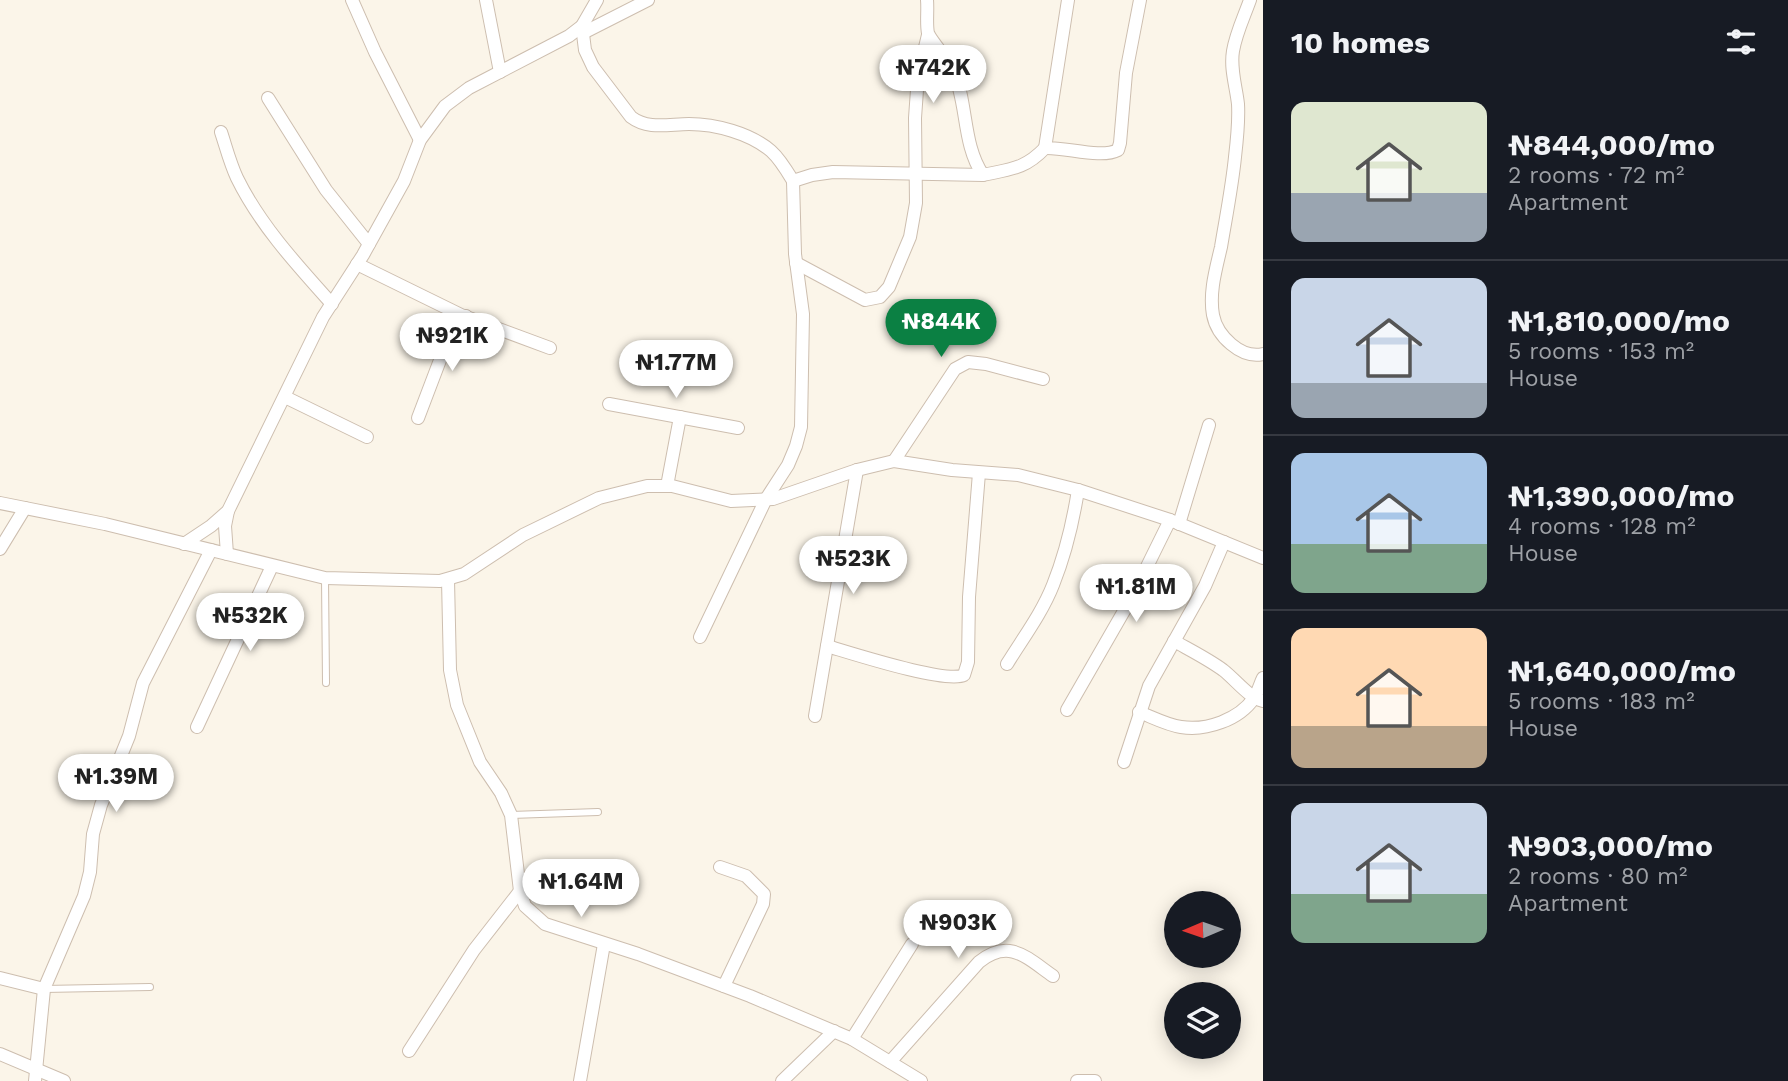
<!DOCTYPE html>
<meta charset="utf-8">
<style>
body{margin:0;font-family:"Work Sans",sans-serif;background:#20242c;color:#f1f3f6;height:100vh;display:flex;flex-direction:column;font-size:26px;white-space:nowrap}
*{box-sizing:border-box;margin:0}
p{font-size:23px;color:#9ea1a6}
.icon{flex:none;width:38px;height:38px;fill:none;stroke:currentColor;stroke-width:2;stroke-linecap:round;stroke-linejoin:round}
.map{position:relative;flex:1;overflow:hidden}
.details{display:flex;flex-direction:column;background:#171b24;width:525px}
.details>*{flex:none}
.needle{width:46px;rotate:268deg}
.buttons{position:absolute;left:1164px;top:891px;display:grid;gap:14px}
.buttons a{display:grid;place-items:center;width:77px;height:77px;border-radius:50%;background:#171b24;box-shadow:0 4px 18px #0003;font-size:35px}
.price{position:absolute;translate:-50% -60px;padding:0 16px;border-radius:24px;background:#fff;color:#222;font-size:23px;line-height:46px;filter:drop-shadow(0 2px 4px #0008)}
.price::after{content:'';position:absolute;left:50%;top:42px;width:21px;height:16px;margin-left:-10px;background:inherit;clip-path:polygon(0 0,100% 0,50% 100%)}
.price.active{background:#0b8043;color:#fff}
ul{padding:0;list-style:none}
li{display:flex;align-items:center;gap:21px;height:175px;padding:0 28px}
li+li{border-top:2px solid #363941}
li span{display:grid;place-items:center;flex:none;width:196px;height:140px;border-radius:14px;color:#555}
li>.icon{margin-inline-start:auto}
span .icon{width:84px;height:84px;fill:#fffc;stroke-width:1}
li b{font-size:30px}
h2{display:flex;justify-content:space-between;align-items:center;height:84px;padding:0 28px;font-size:30px}
main{display:flex;flex:1;min-height:0}
.map>svg:first-child{display:block}
.lines{fill:none;stroke-linecap:round;stroke-linejoin:round}
.lane-casing{stroke:#cdbeaf;stroke-width:8}
.street-casing{stroke:#cdbeaf;stroke-width:14}
.lane{stroke:#fff;stroke-width:6}
.street{stroke:#fff;stroke-width:12}
</style>
<main>
<div class="map">
<svg width="1263" height="1081" viewBox="0 0 1263 1081">
<rect width="100%" height="100%" fill="#fbf5e9"/>
<g class="lines">
<defs>
<g id="lane">
<polyline points="325,578 326,683"/>
<polyline points="511,815 598,812"/>
<polyline points="44,989 150,987"/>
</g>
<g id="street">
<polyline points="352,0 375,52 420,140"/>
<polyline points="486,0 500,72"/>
<path d="M 927,0 C 928,10 926,24 928,33 C 931,41 948,59 953,70 C 968,103 962,144 983,175 C 1011,169 1025,169 1045,148"/>
<path d="M 1068,0 L 1045,148 C 1066,147 1101,159 1118,150 L 1120,143 L 1126,73 L 1140,0"/>
<path d="M 1250,0 C 1244,17 1236,33 1233,51 C 1230,69 1236,86 1238,104 C 1239,121 1237,140 1235,157 C 1232,187 1226,217 1221,247 C 1216,269 1209,292 1213,315 C 1217,336 1241,359 1263,354"/>
<path d="M 582,26 L 585,50 L 593,67 L 631,117 C 648,130 669,124 689,124 C 715,124 750,133 771,151 C 780,159 787,171 793,181"/>
<polyline points="583,33 648,0"/>
<polyline points="268,98 326,190 369,244"/>
<path d="M 221,132 C 226,147 230,163 237,178 C 260,225 297,265 332,304"/>
<polyline points="796,263 865,300 880,297 889,287 910,237 916,203 915,118 918,76 928,35"/>
<polyline points="357,264 461,315 550,348"/>
<polyline points="285,397 367,437"/>
<polyline points="609,404 738,428"/>
<polyline points="418,418 445,347 466,316"/>
<polyline points="894,461 955,369 968,362 986,364 1043,379"/>
<polyline points="667,486 680,417"/>
<polyline points="0,503 105,524 325,578 440,581 464,574 523,535 599,498 647,486 672,486 731,501 773,499 857,470 894,461 952,470 1018,475 1078,490 1170,520 1263,558"/>
<polyline points="1179,524 1209,425"/>
<polyline points="184,544 211,526 228,511 323,317 363,255 404,181 420,140 445,106 469,88 569,36 582,26 597,0"/>
<polyline points="0,549 25,508"/>
<polyline points="227,554 225,526 228,511"/>
<polyline points="448,580 450,670 457,705 480,762 501,793 511,815 520,891 525,906 545,924 638,954 750,996 852,1039 921,1081"/>
<polyline points="700,637 766,499 788,465 796,446 801,427 803,314 795,254 793,181 812,175 833,172 983,175"/>
<path d="M 1174,641 C 1190,650 1208,659 1223,670 C 1236,680 1248,697 1263,701"/>
<path d="M 827,646 C 851,653 946,684 964,675 L 968,662 L 969,597 L 979,473"/>
<path d="M 1007,664 C 1023,638 1042,613 1053,585 C 1065,555 1073,522 1078,490"/>
<polyline points="1067,710 1132,597 1170,520"/>
<path d="M 1139,712 C 1152,717 1167,725 1181,727 C 1206,731 1239,720 1254,698 C 1258,692 1260,684 1263,678"/>
<polyline points="815,716 857,470"/>
<polyline points="197,727 272,566"/>
<polyline points="1124,762 1149,686 1205,586 1224,542"/>
<polyline points="720,867 746,876 764,894 763,904 724,986"/>
<polyline points="0,978 44,989"/>
<polyline points="852,1039 912,944"/>
<polyline points="409,1051 474,950 520,891"/>
<polyline points="0,1054 64,1081"/>
<path d="M 890,1062 L 979,962 C 1009,938 1026,957 1053,976"/>
<polyline points="35,1081 44,989 84,896 90,872 93,834 101,805 129,736 143,683 211,550"/>
<polyline points="580,1081 604,944"/>
<polyline points="782,1081 834,1031"/>
<polyline points="1077,1081 1095,1081"/>
</g>
</defs>
<use href="#lane" class="lane-casing"/>
<use href="#street" class="street-casing"/>
<use href="#lane" class="lane"/>
<use href="#street" class="street"/>
</g>
</svg>
<div class="buttons">
<a><svg class="needle" viewBox="-14 -14 28 28"><path d="M0-13l5 13h-10z" fill="#e53935"/><path d="M0 13l5-13h-10z" fill="#9ea1a6"/></svg></a>
<a><svg class="icon" aria-label="layers" viewBox="0 0 24 24"><path d="M12 4l9 5-9 5-9-5zM3 14l9 5 9-5"/></svg></a>
</div>
<b class="price" style="left:933px;top:105px">₦742K</b>
<b class="price active" style="left:941px;top:359px">₦844K</b>
<b class="price" style="left:452px;top:373px">₦921K</b>
<b class="price" style="left:676px;top:400px">₦1.77M</b>
<b class="price" style="left:853px;top:596px">₦523K</b>
<b class="price" style="left:1136px;top:624px">₦1.81M</b>
<b class="price" style="left:250px;top:653px">₦532K</b>
<b class="price" style="left:116px;top:814px">₦1.39M</b>
<b class="price" style="left:581px;top:919px">₦1.64M</b>
<b class="price" style="left:958px;top:960px">₦903K</b>
</div>
<section class="details">
<h2>10 homes<svg class="icon" aria-label="filters" viewBox="0 0 24 24"><path d="M4 7h16M4 17h16"/><circle cx="9" cy="7" r="2"/><circle cx="15" cy="17" r="2"/></svg></h2>
<ul>
<li><span style="background:linear-gradient(#dfe7d0 65%,#9aa5b1 0)"><svg class="icon" aria-label="home" viewBox="0 0 24 24"><path d="M3 11l9-7 9 7M6 9v11h12V9"/></svg></span><div><b>₦844,000/mo</b><p>2 rooms · 72 m²</p><p>Apartment</p></div></li>
<li><span style="background:linear-gradient(#c9d6e8 75%,#9aa5b1 0)"><svg class="icon" aria-label="home" viewBox="0 0 24 24"><path d="M3 11l9-7 9 7M6 9v11h12V9"/></svg></span><div><b>₦1,810,000/mo</b><p>5 rooms · 153 m²</p><p>House</p></div></li>
<li><span style="background:linear-gradient(#a9c7e8 65%,#7fa58c 0)"><svg class="icon" aria-label="home" viewBox="0 0 24 24"><path d="M3 11l9-7 9 7M6 9v11h12V9"/></svg></span><div><b>₦1,390,000/mo</b><p>4 rooms · 128 m²</p><p>House</p></div></li>
<li><span style="background:linear-gradient(#ffd9b3 70%,#b9a48a 0)"><svg class="icon" aria-label="home" viewBox="0 0 24 24"><path d="M3 11l9-7 9 7M6 9v11h12V9"/></svg></span><div><b>₦1,640,000/mo</b><p>5 rooms · 183 m²</p><p>House</p></div></li>
<li><span style="background:linear-gradient(#c9d6e8 65%,#7fa58c 0)"><svg class="icon" aria-label="home" viewBox="0 0 24 24"><path d="M3 11l9-7 9 7M6 9v11h12V9"/></svg></span><div><b>₦903,000/mo</b><p>2 rooms · 80 m²</p><p>Apartment</p></div></li>
</ul>
</section>
</main>
